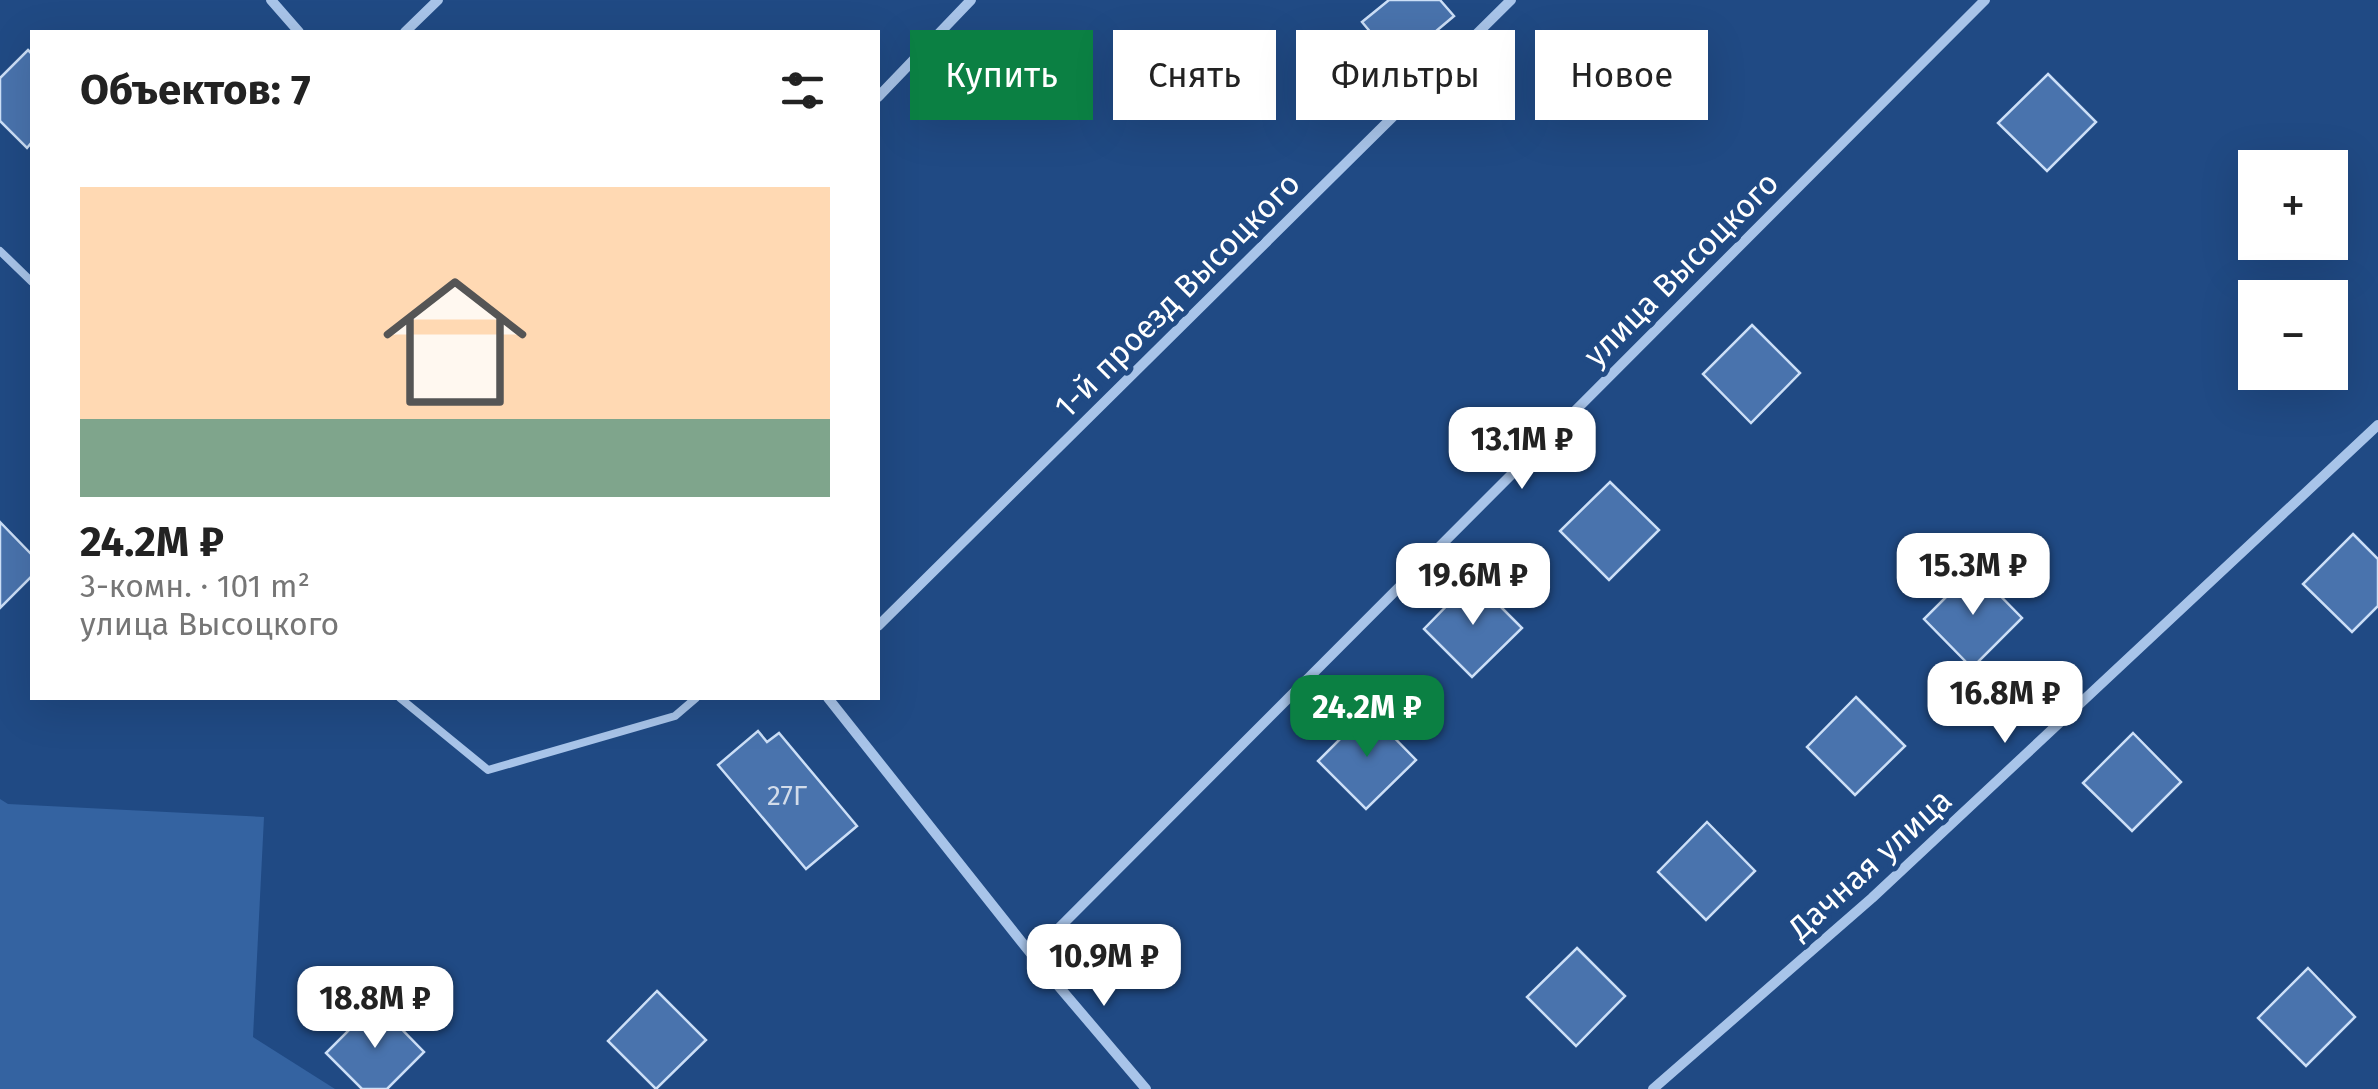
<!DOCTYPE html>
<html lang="ru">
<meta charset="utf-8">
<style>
body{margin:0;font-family:"Fira Sans",sans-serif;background:#f6f6f6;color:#222;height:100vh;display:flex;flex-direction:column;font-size:38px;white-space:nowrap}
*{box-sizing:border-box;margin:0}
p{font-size:32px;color:#767676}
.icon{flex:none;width:55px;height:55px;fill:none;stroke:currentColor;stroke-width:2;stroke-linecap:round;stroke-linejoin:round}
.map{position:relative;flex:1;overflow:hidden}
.details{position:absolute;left:30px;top:30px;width:850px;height:670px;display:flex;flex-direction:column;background:#fff;border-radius:0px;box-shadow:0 10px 40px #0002}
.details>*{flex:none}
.banner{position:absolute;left:910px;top:30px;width:950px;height:90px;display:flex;gap:20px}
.buttons{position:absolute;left:2238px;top:150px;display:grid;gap:20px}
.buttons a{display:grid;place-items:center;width:110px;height:110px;border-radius:0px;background:#fff;box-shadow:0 10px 40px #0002;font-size:50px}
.price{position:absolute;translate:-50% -85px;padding:0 22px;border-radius:20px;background:#fff;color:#222;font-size:32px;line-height:65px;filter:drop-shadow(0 2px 5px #0008)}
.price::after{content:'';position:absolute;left:50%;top:60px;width:30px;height:22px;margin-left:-15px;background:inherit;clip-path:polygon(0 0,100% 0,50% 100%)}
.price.current{background:#0b8043;color:#fff}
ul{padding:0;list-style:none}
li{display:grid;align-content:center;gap:20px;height:530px;padding:0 50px}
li+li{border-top:2px solid #e0e0e0}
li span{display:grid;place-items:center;height:310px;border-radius:0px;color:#555}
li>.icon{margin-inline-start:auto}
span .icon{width:180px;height:180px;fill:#fffc;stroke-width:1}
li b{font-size:42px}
h2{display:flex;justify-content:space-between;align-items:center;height:120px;padding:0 50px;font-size:42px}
.chip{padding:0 35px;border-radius:0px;background:#fff;box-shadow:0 10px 40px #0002;font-size:35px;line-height:90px}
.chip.current{background:#0b8043;color:#fff}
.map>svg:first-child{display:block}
.green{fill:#3463a1}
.building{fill:#4973ad;stroke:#ccdff7;stroke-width:2.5}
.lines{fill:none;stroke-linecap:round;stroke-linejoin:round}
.lane{stroke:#a8c4e9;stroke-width:8}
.street{stroke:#a8c4e9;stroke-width:10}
.labels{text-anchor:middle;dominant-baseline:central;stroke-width:10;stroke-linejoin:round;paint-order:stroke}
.number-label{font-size:28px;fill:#d2dcea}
.street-label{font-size:32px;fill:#fff;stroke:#204a84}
</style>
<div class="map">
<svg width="2378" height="1089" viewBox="0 0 2378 1089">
<rect width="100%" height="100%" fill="#204a84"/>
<polygon class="green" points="0,799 8,804 264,817 253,1037 335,1089 0,1089"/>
<g class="building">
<polygon points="1389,0 1440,0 1454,16 1397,64 1362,22"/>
<polygon points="28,50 32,54 32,142 27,148 0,121 0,78"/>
<polygon points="2048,74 2096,122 2047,171 1998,123"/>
<polygon points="1752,325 1800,373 1751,423 1703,374"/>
<polygon points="1610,482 1659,530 1609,580 1560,531"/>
<polygon points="0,522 32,555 32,576 0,608"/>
<polygon points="2353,534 2378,559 2378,606 2352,632 2303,584"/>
<polygon points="1974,569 2022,618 1972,668 1924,619"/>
<polygon points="1473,579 1522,628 1472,677 1424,629"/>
<polygon points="1856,697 1905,746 1855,795 1807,747"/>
<polygon points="1368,711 1416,760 1366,809 1318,761"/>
<polygon points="758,731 767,742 779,733 857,826 806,869 718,765"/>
<polygon points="2133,733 2181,782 2132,831 2083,783"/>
<polygon points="1707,822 1755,871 1706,920 1658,872"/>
<polygon points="1577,948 1625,996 1576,1046 1527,997"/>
<polygon points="2308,968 2355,1017 2306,1066 2258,1018"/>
<polygon points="657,991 706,1040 656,1089 608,1041"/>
<polygon points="376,1003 424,1052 387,1089 362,1089 326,1053"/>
</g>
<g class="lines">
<g class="lane">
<polyline points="0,251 32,282"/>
<polyline points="400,698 488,770 675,716 696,698"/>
</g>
<g class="street">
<polyline points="271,0 299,32"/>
<polyline points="405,32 438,0"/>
<polyline points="878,97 971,0"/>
<polyline points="878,626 1511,0"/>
<polyline points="828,698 1032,955 1146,1089"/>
<polyline points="1032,955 1985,0"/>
<polyline points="1653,1089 1872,898 2378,425"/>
</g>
</g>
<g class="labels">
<g class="number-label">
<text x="787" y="795">27Г</text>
</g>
<g class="street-label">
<text transform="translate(1681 269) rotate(-45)">улица Высоцкого</text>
<text transform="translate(1177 295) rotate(-45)">1-й проезд Высоцкого</text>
<text transform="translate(1870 864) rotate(-42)">Дачная улица</text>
</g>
</g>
</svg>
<div class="buttons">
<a>+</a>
<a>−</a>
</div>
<b class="price" style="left:1522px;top:492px">13.1M ₽</b>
<b class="price" style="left:1973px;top:618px">15.3M ₽</b>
<b class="price" style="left:1473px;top:628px">19.6M ₽</b>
<b class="price" style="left:2005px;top:746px">16.8M ₽</b>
<b class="price current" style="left:1367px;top:760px">24.2M ₽</b>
<b class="price" style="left:1104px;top:1009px">10.9M ₽</b>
<b class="price" style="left:375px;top:1051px">18.8M ₽</b>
<div class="banner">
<a class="chip current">Купить</a>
<a class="chip">Снять</a>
<a class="chip">Фильтры</a>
<a class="chip">Новое</a>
</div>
<section class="details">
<h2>Объектов: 7<svg class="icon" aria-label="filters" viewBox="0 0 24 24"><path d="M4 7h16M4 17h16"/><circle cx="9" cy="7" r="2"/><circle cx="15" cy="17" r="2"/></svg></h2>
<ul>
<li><span style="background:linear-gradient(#ffd9b3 75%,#7fa58c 0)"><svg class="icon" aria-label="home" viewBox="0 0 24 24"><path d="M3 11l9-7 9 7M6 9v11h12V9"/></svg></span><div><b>24.2M ₽</b><p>3-комн. · 101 m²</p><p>улица Высоцкого</p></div></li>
</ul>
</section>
</div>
